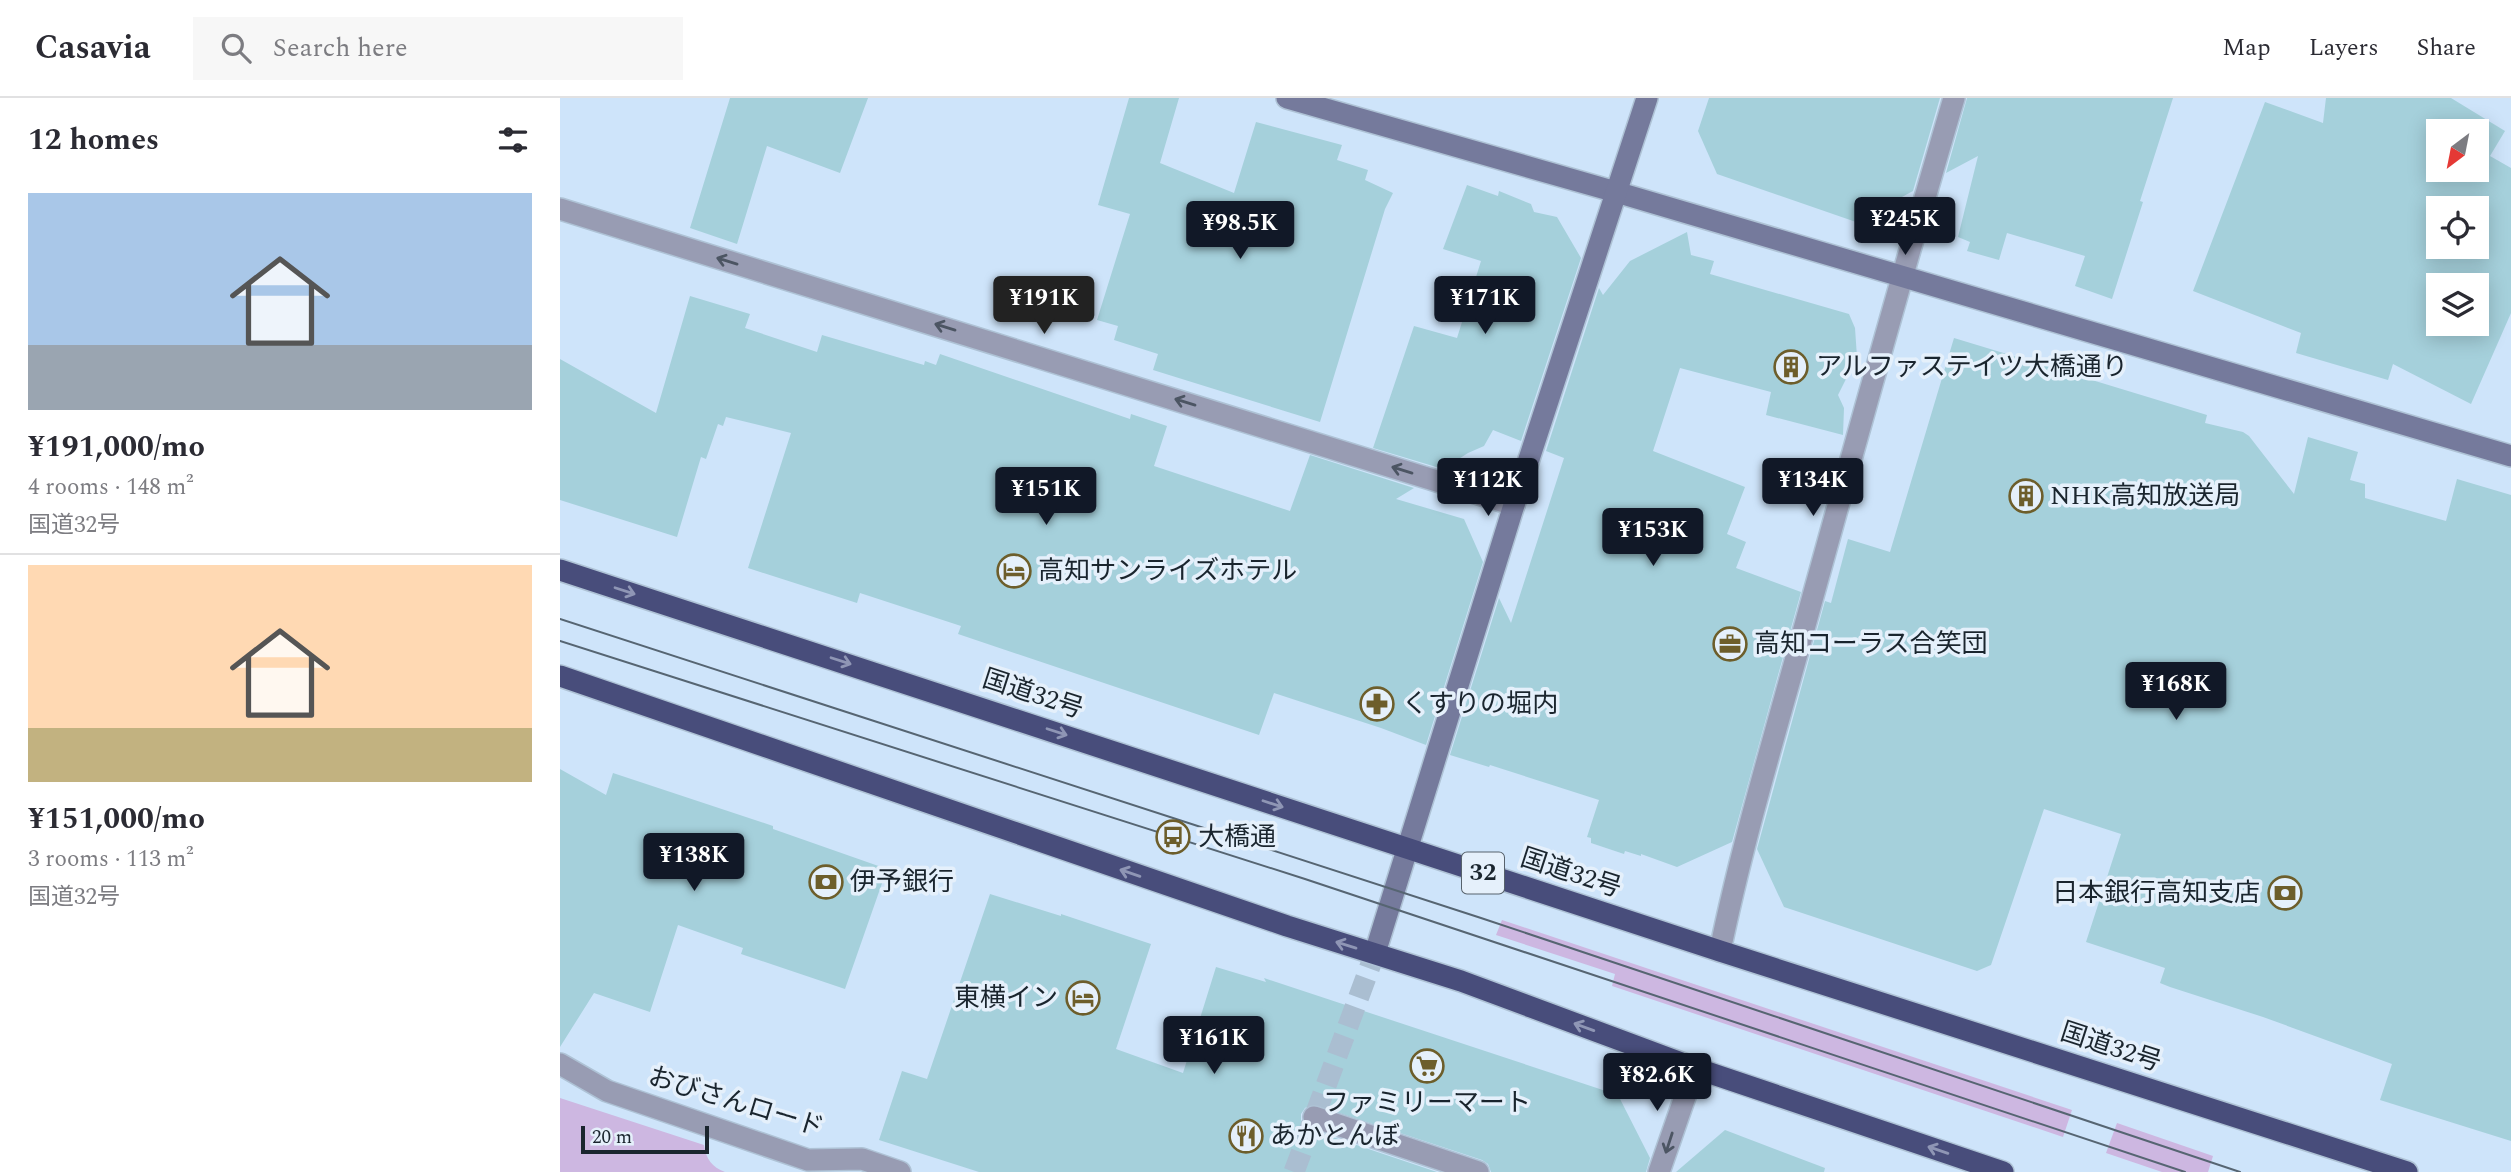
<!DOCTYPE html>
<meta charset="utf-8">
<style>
body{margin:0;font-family:Spectral,"Noto Sans JP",serif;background:#f7f7f7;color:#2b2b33;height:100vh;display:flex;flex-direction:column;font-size:26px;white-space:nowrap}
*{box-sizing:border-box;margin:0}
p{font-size:23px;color:#7c7c81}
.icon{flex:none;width:38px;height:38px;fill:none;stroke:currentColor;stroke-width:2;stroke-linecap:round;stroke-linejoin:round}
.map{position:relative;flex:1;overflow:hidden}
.panel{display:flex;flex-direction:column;background:#fff;width:560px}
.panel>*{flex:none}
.needle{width:46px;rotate:212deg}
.fabs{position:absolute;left:1866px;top:21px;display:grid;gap:14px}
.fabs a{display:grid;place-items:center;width:63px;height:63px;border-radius:0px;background:#fff;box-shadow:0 4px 18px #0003;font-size:35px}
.scale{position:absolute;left:21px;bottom:18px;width:128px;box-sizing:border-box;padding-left:7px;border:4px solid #1a252e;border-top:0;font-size:19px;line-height:24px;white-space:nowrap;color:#1a252e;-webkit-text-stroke:5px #e5f0fb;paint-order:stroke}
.price{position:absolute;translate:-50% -60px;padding:0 16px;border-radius:7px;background:#111827;color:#fff;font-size:23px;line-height:46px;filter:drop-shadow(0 2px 4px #0008)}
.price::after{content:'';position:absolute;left:50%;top:42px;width:21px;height:16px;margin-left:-10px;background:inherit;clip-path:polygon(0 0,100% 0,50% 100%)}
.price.on{background:#222;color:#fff}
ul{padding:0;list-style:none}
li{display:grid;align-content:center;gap:14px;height:371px;padding:0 28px}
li+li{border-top:2px solid #e1e1e2}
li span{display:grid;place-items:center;height:217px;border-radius:0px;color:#555}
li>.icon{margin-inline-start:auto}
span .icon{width:126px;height:126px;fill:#fffc;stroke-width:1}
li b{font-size:30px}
h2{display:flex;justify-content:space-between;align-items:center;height:84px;padding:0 28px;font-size:30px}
header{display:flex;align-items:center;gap:42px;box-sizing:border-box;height:98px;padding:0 35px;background:#fff;border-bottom:2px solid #e1e1e2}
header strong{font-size:33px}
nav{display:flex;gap:38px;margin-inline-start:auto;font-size:24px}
.search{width:490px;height:63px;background:#f7f7f7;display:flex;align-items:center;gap:18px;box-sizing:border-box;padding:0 24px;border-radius:0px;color:#7c7c81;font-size:26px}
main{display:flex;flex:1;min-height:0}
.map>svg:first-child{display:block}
.green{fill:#cdb7e1}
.building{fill:#a5d0db;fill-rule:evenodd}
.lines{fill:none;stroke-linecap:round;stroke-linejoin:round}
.street-tunnel{stroke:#aabed1;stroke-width:21;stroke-dasharray:21 10;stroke-linecap:butt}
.street-casing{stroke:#aec2d5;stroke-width:24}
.secondary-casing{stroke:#aec2d5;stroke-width:24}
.highway-casing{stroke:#aec2d5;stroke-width:24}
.street{stroke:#989cb3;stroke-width:21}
.secondary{stroke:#757a9c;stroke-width:21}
.highway{stroke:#484d7b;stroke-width:21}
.tram{stroke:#566572;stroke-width:2}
.oneway{stroke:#4c5563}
.oneway2{stroke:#8f96b5}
.labels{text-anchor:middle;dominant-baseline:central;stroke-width:7;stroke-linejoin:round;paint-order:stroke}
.shield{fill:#e5f0fb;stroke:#57626c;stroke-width:2}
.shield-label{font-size:24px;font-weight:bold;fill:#1a252e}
.poi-label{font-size:26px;fill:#1a252e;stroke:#e5f0fb;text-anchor:start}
.street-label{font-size:26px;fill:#1a252e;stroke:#e5f0fb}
</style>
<header>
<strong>Casavia</strong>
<div class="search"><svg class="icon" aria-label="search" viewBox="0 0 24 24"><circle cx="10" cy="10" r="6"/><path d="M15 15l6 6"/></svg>Search here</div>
<nav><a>Map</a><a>Layers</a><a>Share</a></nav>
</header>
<main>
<section class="panel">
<h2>12 homes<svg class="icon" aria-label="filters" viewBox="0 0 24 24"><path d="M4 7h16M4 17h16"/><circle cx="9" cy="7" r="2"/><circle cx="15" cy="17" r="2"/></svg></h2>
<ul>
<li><span style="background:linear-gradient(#a9c7e8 70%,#9aa5b1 0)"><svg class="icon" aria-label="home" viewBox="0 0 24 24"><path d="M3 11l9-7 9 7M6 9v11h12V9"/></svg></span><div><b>¥191,000/mo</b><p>4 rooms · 148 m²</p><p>国道32号</p></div></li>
<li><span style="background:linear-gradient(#ffd9b3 75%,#c2b280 0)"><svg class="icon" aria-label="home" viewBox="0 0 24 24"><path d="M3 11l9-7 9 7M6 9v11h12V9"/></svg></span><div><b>¥151,000/mo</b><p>3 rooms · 113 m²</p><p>国道32号</p></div></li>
</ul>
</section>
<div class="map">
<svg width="1951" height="1074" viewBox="0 0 1951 1074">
<rect width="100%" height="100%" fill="#cee4fa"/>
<g class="green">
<polygon points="942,822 1512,1012 1503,1039 1052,888 1055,876 936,837"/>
<path d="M 0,1000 L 144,1047 C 146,1061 152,1069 165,1074 L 0,1074 Z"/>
<polygon points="1557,1025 1653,1058 1648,1074 1602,1074 1546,1055"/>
</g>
<g class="building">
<polygon points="170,0 308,0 280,75 207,48 177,146 130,130"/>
<polygon points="569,0 619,0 600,65 674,95 696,24 782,47 777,62 808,72 805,82 833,95 825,111 760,324 593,272 598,256 554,242 558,228 537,222 570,116 538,107"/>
<polygon points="1149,0 1380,0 1353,93 1296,124 1157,76 1138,33"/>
<polygon points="1407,0 1613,0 1580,103 1583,104 1552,201 1515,188 1525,158 1447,135 1439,162 1407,153 1410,144 1398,139 1418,58 1386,75"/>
<path d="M 1766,0 L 1891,0 L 1945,33 L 1930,58 L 1951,70 L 1951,215 L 1911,306 L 1833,266 L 1828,282 L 1736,255 L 1741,235 L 1633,193 L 1705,4 L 1763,25 ZM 1878,33 L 1916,33 L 1916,72 L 1878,72 ZM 1878,110 L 1916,110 L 1916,149 L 1878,149 ZM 1878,187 L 1916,187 L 1916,226 L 1878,226 Z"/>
<polygon points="907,87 938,98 939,93 971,106 974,114 997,119 1021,160 961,343 933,332 924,348 908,355 883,371 813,350 854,228 897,240 921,163 883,151"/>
<polygon points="1127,134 1131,157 1154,163 1150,176 1289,216 1295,230 1297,259 1278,297 1284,310 1283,337 1206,317 1211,294 1120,270 1093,353 1185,389 1167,436 1186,444 1176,470 1241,494 1172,744 1117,769 1081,756 1081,758 1065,753 1064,756 1031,745 1031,740 1027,739 1039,702 930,667 929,669 890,657 939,500 951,525 1004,360 986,353 1039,190 1043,197 1070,163"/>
<polygon points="130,198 190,216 185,230 257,254 262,237 364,267 365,263 376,267 380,256 570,321 571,316 607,328 594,368 730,413 750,357 854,390 836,401 904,421 923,464 866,647 821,630 714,595 699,637 398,536 401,528 300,495 297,505 188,470 231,335 166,319 163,328 158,326 146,361 141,359 117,439 0,402 0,261 96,315"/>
<polygon points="1394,240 1647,317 1645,325 1683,334 1689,338 1734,396 1748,339 1798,354 1790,382 1805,386 1805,400 1886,423 1897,381 1951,397 1951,1043 1820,1002 1832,966 1703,919 1610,889 1600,885 1605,870 1526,844 1561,736 1484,711 1431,867 1417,873 1224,809 1197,751 1265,503 1271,505 1288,441 1330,454"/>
<polygon points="0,671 46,697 53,675 213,728 213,731 327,771 285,891 181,856 183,850 118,827 90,914 34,895 0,949"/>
<polygon points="430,796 501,818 501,816 591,846 556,951 623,975 656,869 706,884 704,880 1058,997 1090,1060 1086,1074 931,1074 928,1066 922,1062 752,1006 745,1010 741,1016 741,1022 749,1031 877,1074 419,1074 319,1042 342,973 367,981"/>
<polygon points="1165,1032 1265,1070 1264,1074 1116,1074"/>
</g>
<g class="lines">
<polyline class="street-tunnel" points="734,1074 815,855"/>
<defs>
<g id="street">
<polyline points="0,111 954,407"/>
<path d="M 1160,853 C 1183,741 1217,630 1247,520 C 1295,346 1343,173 1394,0"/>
<polyline points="0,966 47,993 248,1062 302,1061 340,1074"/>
<polyline points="754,1019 918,1074"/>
<polyline points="1099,1074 1135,970"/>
</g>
<g id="secondary">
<polyline points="727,0 1056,94 1951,358"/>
<polyline points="815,855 954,407 1087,0"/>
</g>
<g id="highway">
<polyline points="0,472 1160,853 1847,1074"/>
<polyline points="0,578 727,828 901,883 1135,970 1443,1074"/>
</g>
</defs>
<use href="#street" class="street-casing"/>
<use href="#secondary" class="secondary-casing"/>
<use href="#highway" class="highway-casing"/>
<use href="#street" class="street"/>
<use href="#secondary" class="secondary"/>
<use href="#highway" class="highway"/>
<g class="tram">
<polyline points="0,521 921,820 1680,1074"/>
<polyline points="0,543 745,781 1625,1074"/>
</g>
</g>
<defs><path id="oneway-shaft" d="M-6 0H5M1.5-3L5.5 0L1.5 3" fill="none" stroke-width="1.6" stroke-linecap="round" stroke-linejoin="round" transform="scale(1.75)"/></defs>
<g class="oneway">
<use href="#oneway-shaft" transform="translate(167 163) rotate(-163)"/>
<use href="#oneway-shaft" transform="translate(385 229) rotate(-163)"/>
<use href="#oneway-shaft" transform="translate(625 304) rotate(-163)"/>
<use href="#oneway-shaft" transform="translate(842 372) rotate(-163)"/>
<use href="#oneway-shaft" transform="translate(1109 1045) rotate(108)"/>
</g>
<g class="oneway2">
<use href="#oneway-shaft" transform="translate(65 493) rotate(18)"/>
<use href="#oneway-shaft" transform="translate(281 563) rotate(18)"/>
<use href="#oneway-shaft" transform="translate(497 634) rotate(18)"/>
<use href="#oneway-shaft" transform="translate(713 706) rotate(18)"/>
<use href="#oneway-shaft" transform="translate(570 775) rotate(-161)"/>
<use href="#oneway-shaft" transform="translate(786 847) rotate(-163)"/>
<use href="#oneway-shaft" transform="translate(1024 929) rotate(-160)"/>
<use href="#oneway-shaft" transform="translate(1378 1052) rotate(-161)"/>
</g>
<defs>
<symbol id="building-ring" viewBox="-11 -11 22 22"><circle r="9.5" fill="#e5f0fb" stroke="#6d5e2b" stroke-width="1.5"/><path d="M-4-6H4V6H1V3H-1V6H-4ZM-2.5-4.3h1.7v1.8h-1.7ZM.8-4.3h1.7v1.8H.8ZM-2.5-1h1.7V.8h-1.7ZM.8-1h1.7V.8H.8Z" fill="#6d5e2b"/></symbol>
<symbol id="hotel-ring" viewBox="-11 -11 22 22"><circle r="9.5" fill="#e5f0fb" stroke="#6d5e2b" stroke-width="1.5"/><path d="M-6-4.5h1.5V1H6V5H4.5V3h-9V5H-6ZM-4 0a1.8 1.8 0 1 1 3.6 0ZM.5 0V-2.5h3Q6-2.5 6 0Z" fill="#6d5e2b"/></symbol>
<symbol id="office-ring" viewBox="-11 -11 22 22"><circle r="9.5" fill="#e5f0fb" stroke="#6d5e2b" stroke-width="1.5"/><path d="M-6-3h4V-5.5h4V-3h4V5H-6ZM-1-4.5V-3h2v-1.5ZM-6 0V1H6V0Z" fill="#6d5e2b"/></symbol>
<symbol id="pharmacy-ring" viewBox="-11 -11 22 22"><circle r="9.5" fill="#e5f0fb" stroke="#6d5e2b" stroke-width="1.5"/><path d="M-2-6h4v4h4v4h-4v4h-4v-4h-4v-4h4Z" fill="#6d5e2b"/></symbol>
<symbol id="bus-ring" viewBox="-11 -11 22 22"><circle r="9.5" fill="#e5f0fb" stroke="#6d5e2b" stroke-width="1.5"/><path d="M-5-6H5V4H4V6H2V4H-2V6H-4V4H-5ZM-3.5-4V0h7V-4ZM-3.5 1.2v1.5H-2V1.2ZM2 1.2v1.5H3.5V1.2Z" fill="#6d5e2b"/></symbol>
<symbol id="bank-ring" viewBox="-11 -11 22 22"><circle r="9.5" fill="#e5f0fb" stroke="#6d5e2b" stroke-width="1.5"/><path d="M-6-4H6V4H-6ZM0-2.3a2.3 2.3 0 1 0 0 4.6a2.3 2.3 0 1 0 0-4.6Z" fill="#6d5e2b"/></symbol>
<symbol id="supermarket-ring" viewBox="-11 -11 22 22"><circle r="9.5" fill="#e5f0fb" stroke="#6d5e2b" stroke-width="1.5"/><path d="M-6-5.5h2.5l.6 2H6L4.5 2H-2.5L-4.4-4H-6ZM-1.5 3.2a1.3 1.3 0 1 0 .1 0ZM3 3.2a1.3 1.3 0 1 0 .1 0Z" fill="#6d5e2b"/></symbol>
<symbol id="restaurant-ring" viewBox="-11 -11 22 22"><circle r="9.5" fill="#e5f0fb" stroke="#6d5e2b" stroke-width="1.5"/><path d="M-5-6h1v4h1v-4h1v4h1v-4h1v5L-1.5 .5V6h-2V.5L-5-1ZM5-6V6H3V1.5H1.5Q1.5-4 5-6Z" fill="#6d5e2b"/></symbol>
</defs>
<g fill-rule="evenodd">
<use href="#building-ring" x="1212" y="250" width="38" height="38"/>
<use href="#building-ring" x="1447" y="379" width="38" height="38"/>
<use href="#hotel-ring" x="435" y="454" width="38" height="38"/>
<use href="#office-ring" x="1151" y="527" width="38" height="38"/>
<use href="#pharmacy-ring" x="798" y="587" width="38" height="38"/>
<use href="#bus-ring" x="594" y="720" width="38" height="38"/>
<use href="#bank-ring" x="247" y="765" width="38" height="38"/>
<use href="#bank-ring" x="1706" y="776" width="38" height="38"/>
<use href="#hotel-ring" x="504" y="881" width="38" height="38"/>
<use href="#supermarket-ring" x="848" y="949" width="38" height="38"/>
<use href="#restaurant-ring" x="667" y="1019" width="38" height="38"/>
</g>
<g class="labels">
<rect class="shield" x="902" y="754.5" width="42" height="41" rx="5"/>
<g class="shield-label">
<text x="923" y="775">32</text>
</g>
<g class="poi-label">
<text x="1256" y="269">アルファステイツ大橋通り</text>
<text x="1490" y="398">NHK高知放送局</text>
<text x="478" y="473">高知サンライズホテル</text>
<text x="1194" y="546">高知コーラス合笑団</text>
<text x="842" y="606">くすりの堀内</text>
<text x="638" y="739">大橋通</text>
<text x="290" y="784">伊予銀行</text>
<text x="1700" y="795" text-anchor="end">日本銀行高知支店</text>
<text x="498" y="900" text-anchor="end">東横イン</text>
<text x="867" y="1005" text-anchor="middle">ファミリーマート</text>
<text x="710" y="1038">あかとんぼ</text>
</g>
<g class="street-label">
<text transform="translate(473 596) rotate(18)">国道32号</text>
<text transform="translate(1011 775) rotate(18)">国道32号</text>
<text transform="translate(1551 949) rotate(18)">国道32号</text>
<text transform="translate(176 1004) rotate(17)">おびさんロード</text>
</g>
</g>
</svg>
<div class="fabs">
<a><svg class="needle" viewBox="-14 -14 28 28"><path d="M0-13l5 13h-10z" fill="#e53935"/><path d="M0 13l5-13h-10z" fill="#7c7c81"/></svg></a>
<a><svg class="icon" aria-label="locate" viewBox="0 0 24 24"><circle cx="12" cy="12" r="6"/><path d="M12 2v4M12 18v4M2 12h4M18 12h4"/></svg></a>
<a><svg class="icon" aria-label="layers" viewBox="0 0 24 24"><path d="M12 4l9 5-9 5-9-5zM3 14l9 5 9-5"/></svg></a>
</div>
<div class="scale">20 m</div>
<b class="price" style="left:1345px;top:159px">¥245K</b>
<b class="price" style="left:680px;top:163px">¥98.5K</b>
<b class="price on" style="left:484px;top:238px">¥191K</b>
<b class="price" style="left:925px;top:238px">¥171K</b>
<b class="price" style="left:928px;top:420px">¥112K</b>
<b class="price" style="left:1253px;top:420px">¥134K</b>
<b class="price" style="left:486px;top:429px">¥151K</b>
<b class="price" style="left:1093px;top:470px">¥153K</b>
<b class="price" style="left:1616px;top:624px">¥168K</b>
<b class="price" style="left:134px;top:795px">¥138K</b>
<b class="price" style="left:654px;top:978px">¥161K</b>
<b class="price" style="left:1097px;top:1015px">¥82.6K</b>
</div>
</main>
